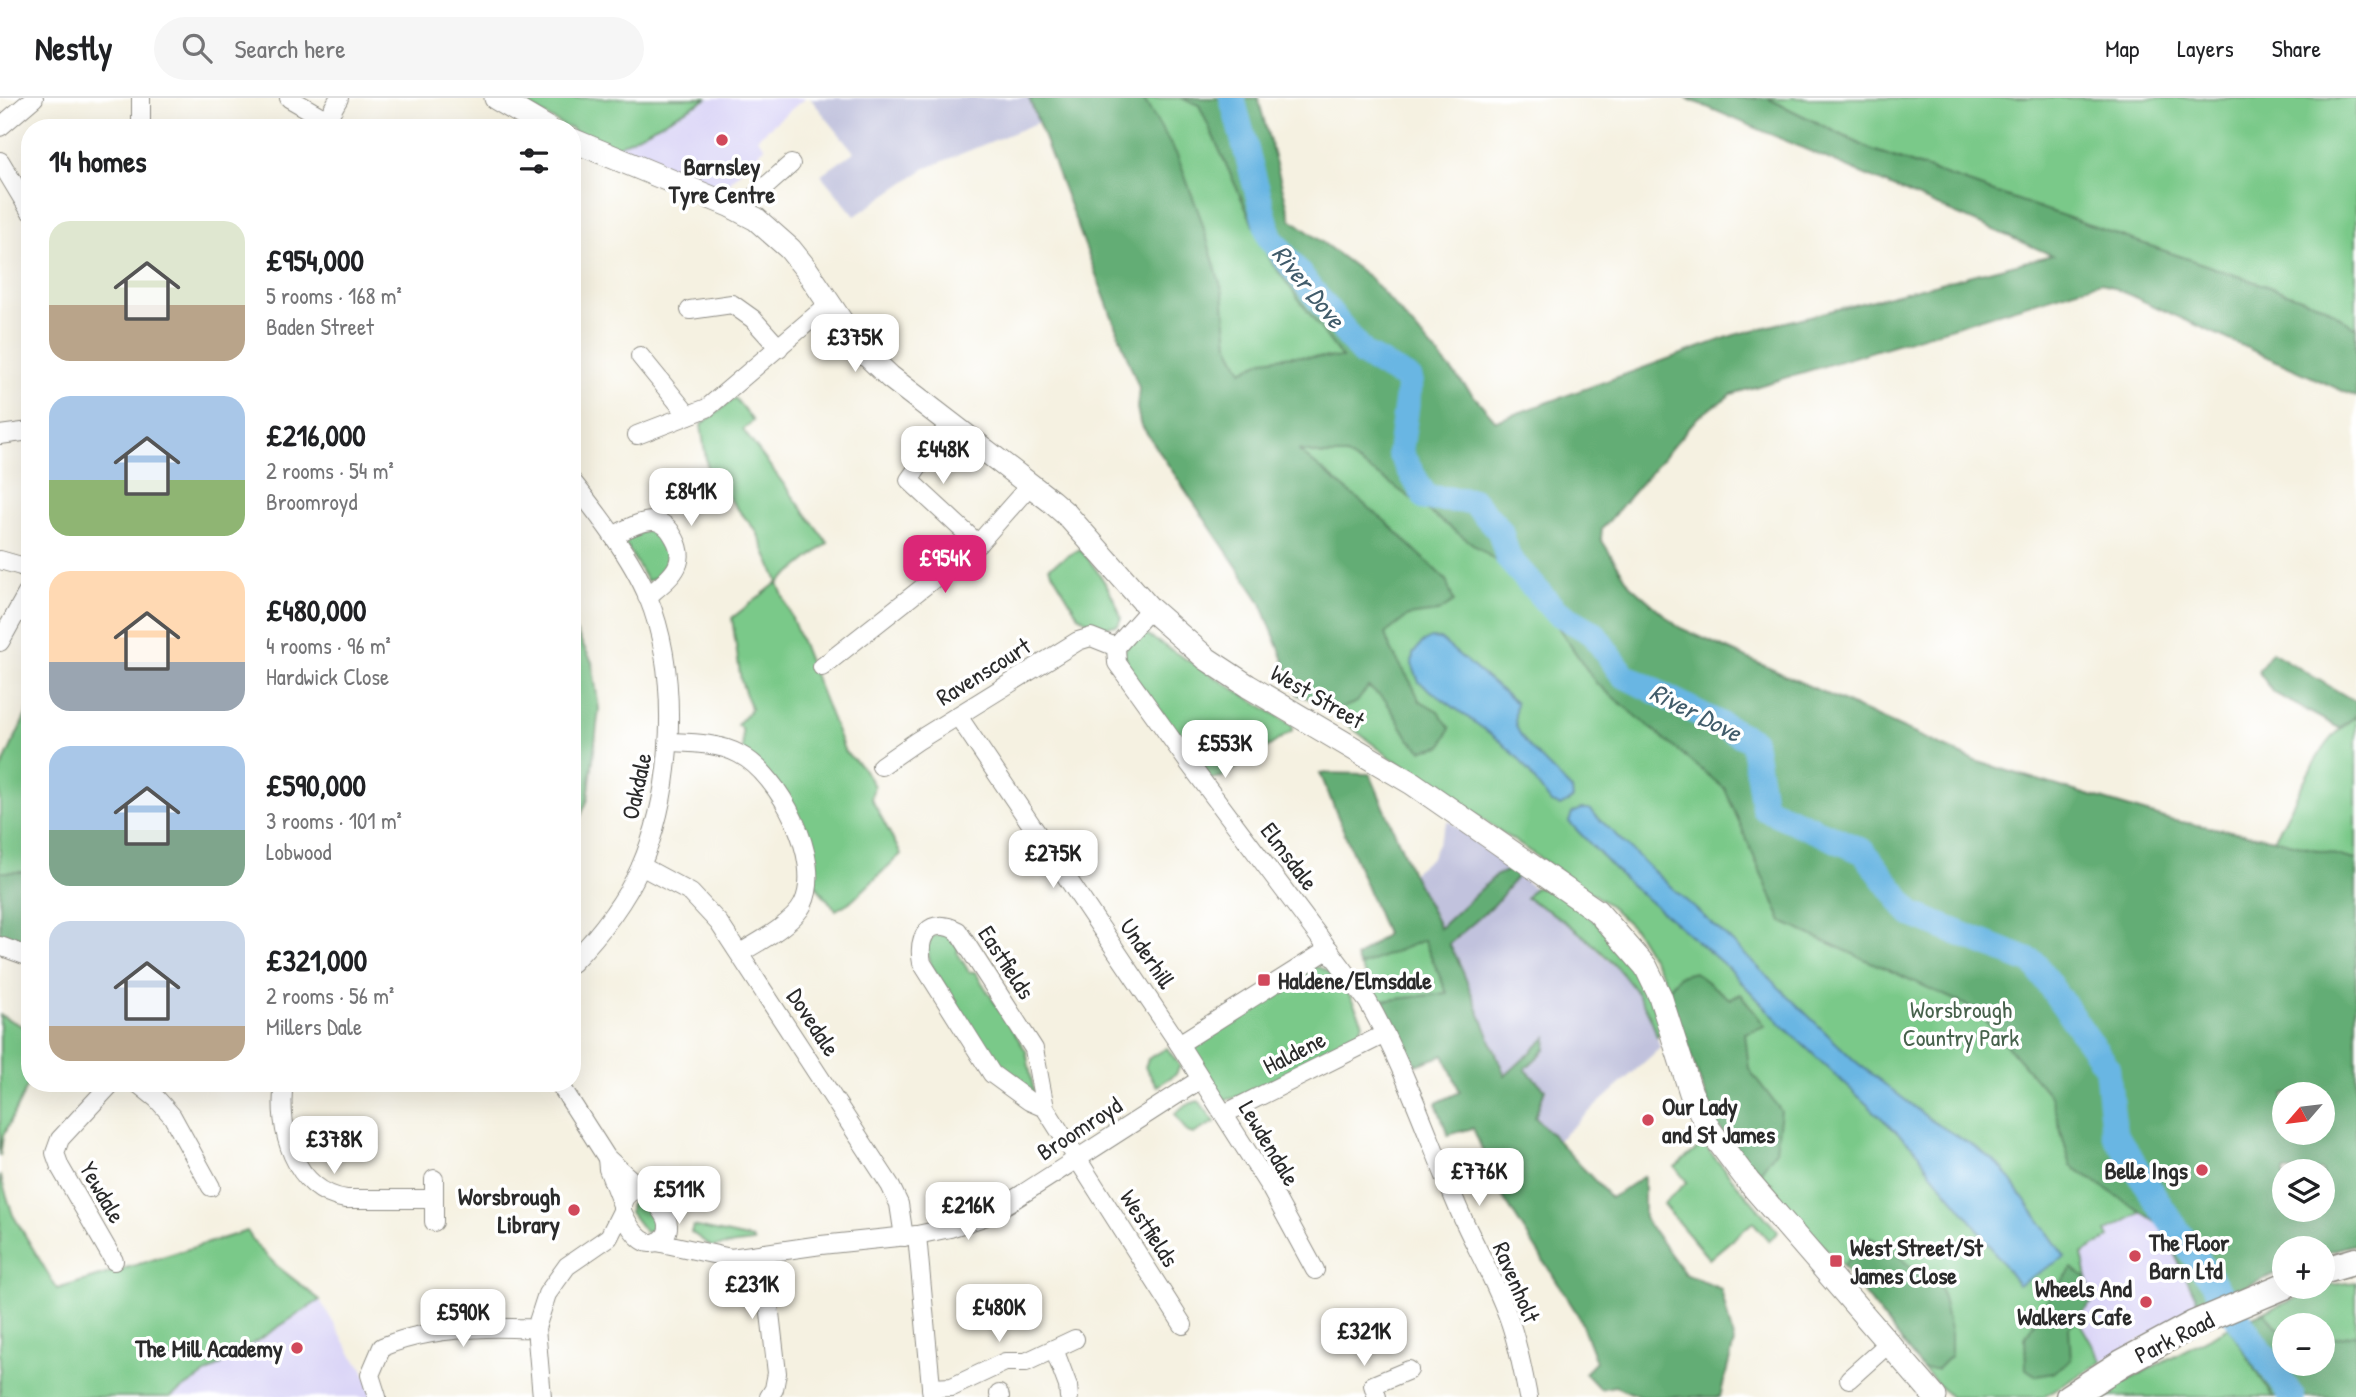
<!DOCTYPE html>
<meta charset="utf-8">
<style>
body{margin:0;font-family:"Patrick Hand",sans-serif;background:#f6f6f6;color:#202124;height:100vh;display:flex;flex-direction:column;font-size:26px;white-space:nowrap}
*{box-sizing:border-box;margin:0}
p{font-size:23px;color:#757577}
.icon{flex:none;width:38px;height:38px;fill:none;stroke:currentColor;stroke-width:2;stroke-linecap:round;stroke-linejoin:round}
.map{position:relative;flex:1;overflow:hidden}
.panel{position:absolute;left:21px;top:21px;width:560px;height:973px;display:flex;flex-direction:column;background:#fff;border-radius:28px;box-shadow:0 7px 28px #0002}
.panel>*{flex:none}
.needle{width:46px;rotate:242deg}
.fabs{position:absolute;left:2272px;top:984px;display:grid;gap:14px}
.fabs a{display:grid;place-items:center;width:63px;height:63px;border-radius:50%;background:#fff;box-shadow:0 7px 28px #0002;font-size:35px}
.price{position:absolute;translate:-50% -60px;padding:0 16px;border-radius:14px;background:#fff;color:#222;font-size:23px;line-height:46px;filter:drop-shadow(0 2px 4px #0008)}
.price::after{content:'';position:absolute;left:50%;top:42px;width:21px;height:16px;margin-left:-10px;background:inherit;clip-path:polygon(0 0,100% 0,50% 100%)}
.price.on{background:#db2777;color:#fff}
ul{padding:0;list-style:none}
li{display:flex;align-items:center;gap:21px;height:175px;padding:0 28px}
li span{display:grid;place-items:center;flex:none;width:196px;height:140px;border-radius:21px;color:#555}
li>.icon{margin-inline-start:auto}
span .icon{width:84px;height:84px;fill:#fffc;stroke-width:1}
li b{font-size:30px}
h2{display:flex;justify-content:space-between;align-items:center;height:84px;padding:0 28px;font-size:30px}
header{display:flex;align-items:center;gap:42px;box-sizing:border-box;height:98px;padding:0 35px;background:#fff;border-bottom:2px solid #e0e0e0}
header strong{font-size:33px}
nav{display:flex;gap:38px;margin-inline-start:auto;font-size:24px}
.search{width:490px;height:63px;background:#f6f6f6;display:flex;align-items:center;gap:18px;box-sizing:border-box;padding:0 24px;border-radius:38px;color:#757577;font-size:26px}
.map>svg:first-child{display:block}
.built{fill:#dbd6f7}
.industrial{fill:#c1c2dd}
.green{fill:#7ac989;stroke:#527a5a;stroke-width:2;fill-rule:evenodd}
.forest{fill:#63ad75;stroke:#476c50;stroke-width:2;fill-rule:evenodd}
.water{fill:#69b6e3;stroke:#4a7087;stroke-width:2}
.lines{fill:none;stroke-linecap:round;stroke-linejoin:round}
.river{stroke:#69b6e3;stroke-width:26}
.minor-casing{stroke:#908e86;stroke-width:20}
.major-casing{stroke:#908e86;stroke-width:25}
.highway-casing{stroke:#908e86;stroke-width:29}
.minor{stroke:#fff;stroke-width:18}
.major{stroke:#fff;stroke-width:23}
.highway{stroke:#fff;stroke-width:26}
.poi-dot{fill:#d1495b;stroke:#fff;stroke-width:2.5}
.labels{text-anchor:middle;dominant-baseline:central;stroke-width:7;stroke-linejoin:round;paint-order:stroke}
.poi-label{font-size:24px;font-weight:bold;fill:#2b2b2b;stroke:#fff;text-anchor:start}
.street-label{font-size:24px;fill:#2b2b2b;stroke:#fff}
.park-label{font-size:24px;fill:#47624c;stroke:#fff}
.water-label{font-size:26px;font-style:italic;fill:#415c6b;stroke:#fff}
</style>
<header>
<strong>Nestly</strong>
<div class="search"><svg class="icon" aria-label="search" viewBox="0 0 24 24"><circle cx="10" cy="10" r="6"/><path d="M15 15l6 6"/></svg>Search here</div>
<nav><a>Map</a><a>Layers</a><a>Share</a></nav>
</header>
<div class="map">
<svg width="2356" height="1299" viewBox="0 0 2356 1299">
<rect width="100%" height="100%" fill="#fff"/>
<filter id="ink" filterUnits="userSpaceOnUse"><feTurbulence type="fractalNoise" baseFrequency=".0143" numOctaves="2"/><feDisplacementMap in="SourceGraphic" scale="14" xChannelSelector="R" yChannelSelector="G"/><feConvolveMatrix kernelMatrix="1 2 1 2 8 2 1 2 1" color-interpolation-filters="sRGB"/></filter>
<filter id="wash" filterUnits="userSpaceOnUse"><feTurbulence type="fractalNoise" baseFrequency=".00686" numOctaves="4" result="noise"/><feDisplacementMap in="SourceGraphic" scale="28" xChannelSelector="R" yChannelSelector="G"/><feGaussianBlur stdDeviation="1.57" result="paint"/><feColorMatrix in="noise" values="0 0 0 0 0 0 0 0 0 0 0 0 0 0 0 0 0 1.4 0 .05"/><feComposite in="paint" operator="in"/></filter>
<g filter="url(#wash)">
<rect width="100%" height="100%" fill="#f5f1e1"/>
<g class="built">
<polygon points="708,0 805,0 757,40 765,49 722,92 613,51"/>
<polygon points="2142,1114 2160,1126 2200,1208 2102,1264 2077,1220 2092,1204 2082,1156 2108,1141 2106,1134"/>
<polygon points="320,1202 357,1265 362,1269 376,1299 170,1299"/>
</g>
<g class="industrial">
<polygon points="810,0 1029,0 1039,24 924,71 855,118 821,77 854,54"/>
<polygon points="1448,722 1534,790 1527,800 1550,812 1582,837 1617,871 1636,892 1653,923 1660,950 1558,1042 1535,1019 1525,971 1546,951 1547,940 1506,978 1458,862 1412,775 1432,759"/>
</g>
<g class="green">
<polygon points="515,0 708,0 613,51 572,32 572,30 566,29"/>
<path d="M 1054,0 L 1232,0 L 1270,140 L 1600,441 L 1630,487 L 1678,529 L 1975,663 L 2170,722 L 2274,741 C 2300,698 2313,648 2356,618 L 2356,1146 L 2322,1155 L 2322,1150 L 2284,1150 L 2284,1172 L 2200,1208 L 2160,1126 L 2142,1114 L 2106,1134 L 2109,1140 L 2082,1156 L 2092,1204 L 2077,1220 L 2102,1264 L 2042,1299 L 1950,1299 L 1923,1271 L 1843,1168 L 1756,1080 L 1661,875 L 1635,832 L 1609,807 L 1387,657 L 1317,603 ZM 2284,996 L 2322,996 L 2322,1034 L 2284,1034 ZM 2284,1073 L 2322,1073 L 2322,1111 L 2284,1111 Z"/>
<polygon points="1767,0 2356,0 2356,230 2324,208 1870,51"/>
<polygon points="735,300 753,323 743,332 828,445 778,485 845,654 862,669 874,688 871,700 901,756 853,802 836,812 812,783 811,764 743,652 742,631 737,627 751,611 741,583 732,520 778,484 757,434 708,375 701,327"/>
<path d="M 648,432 C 675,442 677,475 647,483 L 624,443 L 627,439 Z"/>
<path d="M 1080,451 C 1097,471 1114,495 1121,520 L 1118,527 L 1097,530 L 1078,517 L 1049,469 Z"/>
<polygon points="572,526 592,564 599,611 588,701 572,738"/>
<polygon points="1140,536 1147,537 1292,627 1292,633 1222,679 1210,681 1131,574 1123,555 1130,544"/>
<polygon points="30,608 30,847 0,836 0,673"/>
<path d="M 1547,789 C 1562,800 1579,809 1592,821 C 1627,851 1647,890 1665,932 L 1657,938 C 1641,880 1578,827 1526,800 L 1534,790 Z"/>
<polygon points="939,837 946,837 959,850 957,854 969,874 975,874 1026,953 1035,999 1005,982 931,867 925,846 929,839"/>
<polygon points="1424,841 1447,895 1380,903 1360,868"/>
<path d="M 1314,868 C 1339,873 1353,902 1363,925 L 1359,936 L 1351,943 L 1242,998 L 1226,1002 L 1218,996 L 1194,957 L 1196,945 Z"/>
<polygon points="0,917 30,932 30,983 3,1038 0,1058"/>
<polygon points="1167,950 1180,968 1176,976 1157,988 1145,969 1148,961"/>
<polygon points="1199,1003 1215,1024 1193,1036 1187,1034 1175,1016 1185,1007"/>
<polygon points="1703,1046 1778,1134 1769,1143 1753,1124 1709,1161 1663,1106 1687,1084 1675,1069"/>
<polygon points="0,1077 13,1117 57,1191 247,1133 257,1148 277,1168 320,1202 170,1299 0,1299"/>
<path d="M 636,1101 C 648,1101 653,1114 659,1124 L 658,1130 L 654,1134 L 645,1134 L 630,1114 L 631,1105 Z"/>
<polygon points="693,1128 752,1141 754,1144 712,1149 691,1134"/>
<path d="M 2356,1184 L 2356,1299 L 2292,1299 L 2240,1224 L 2328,1187 ZM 2284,1227 L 2322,1227 L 2322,1265 L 2284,1265 Z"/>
<polygon points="2229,1229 2273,1299 2095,1299"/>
</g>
<g class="forest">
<path d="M 1029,0 L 1143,0 L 1177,57 L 1201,121 L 1223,195 L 1228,246 L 1242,273 L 1263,262 L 1292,258 L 1342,260 L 1268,159 L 1199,7 L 1181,0 L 1258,0 L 1291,121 L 1370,180 L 1496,323 L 1734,237 L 2052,157 L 1686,0 L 1767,0 L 1870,51 L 2324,208 L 2356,230 L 2356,299 L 2101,184 L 1732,296 L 1697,320 L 1602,431 L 1601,441 L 1630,487 L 1678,529 L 1975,663 L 2170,722 L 2274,741 L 2356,762 L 2356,1146 L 2322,1155 L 2322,1150 L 2284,1150 L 2284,1172 L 2200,1208 L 2160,1126 L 2071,1068 L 2051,999 L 1975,911 L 1782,824 L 1725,691 L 1596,585 L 1530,488 L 1387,383 L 1346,357 L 1323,357 L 1298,352 L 1385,423 L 1446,482 L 1454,504 L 1438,514 L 1408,518 L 1385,536 C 1393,563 1410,576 1419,602 L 1438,613 L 1450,630 L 1442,648 L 1422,652 L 1409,641 L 1386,603 L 1368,589 L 1357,604 L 1340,611 L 1298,597 L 1260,503 L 1140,325 L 1137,310 L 1139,290 ZM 2284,996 L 2322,996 L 2322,1034 L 2284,1034 ZM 2284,1073 L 2322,1073 L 2322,1111 L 2284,1111 Z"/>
<polygon points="2272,554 2356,604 2356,618 2339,630 2274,595 2258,573"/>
<polygon points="1320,675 1370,676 1412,775 1440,830 1495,778 1510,771 1518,777 1495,806 1449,846 1458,862 1505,978 1547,939 1546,951 1525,971 1545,991 1535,1019 1611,1100 1644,1078 1644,1120 1685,1176 1721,1191 1734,1245 1720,1299 1640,1299 1615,1288 1600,1291 1585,1275 1596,1264 1578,1217 1501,1096 1473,1030 1448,1037 1436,1005 1460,994 1444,957 1416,967 1380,903 1447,895 1424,842 1360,868 1356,860 1386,836"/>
<polygon points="0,774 30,774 30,847 0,836"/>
<polygon points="1694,874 1730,901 1741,896 1765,928 1745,935 1749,971 1781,1013 1776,1052 1756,1080 1715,1024 1667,893 1679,878"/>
<polygon points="1868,1139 1891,1150 1917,1176 1939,1182 1951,1236 1951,1257 1937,1271 1923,1271 1843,1168"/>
<polygon points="2072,1170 2087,1180 2092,1204 2069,1229 2071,1262 2052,1275 2037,1278 2026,1271 2025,1240 2045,1206"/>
<polygon points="2264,1214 2284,1237 2284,1265 2322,1265 2322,1242 2356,1236 2356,1299 2273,1299 2229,1229"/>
</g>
<g class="water">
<path d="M 1431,540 L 1440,541 L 1516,605 C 1515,612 1514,620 1516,627 C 1521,646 1558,676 1572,692 L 1573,701 L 1560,708 L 1551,705 L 1519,661 L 1499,642 L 1419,584 L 1412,566 L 1413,556 L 1422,545 Z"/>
<polygon points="1582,711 1589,711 1649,769 1729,841 1855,963 1932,1023 1980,1052 2003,1071 2065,1159 2018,1187 1975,1127 1925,1067 1919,1055 1783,928 1727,869 1626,783 1569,724 1572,715"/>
</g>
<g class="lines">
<polyline class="river" points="1232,0 1270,140 1363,256 1410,282 1400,355 1426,400 1473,403 1500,433 1508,460 1555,513 1593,535 1623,577 1753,643 1764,710 1864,754 1911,816 2034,865 2107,969 2114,1035 2161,1109 2292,1299"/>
</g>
</g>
<g filter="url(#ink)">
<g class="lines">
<defs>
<g id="minor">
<polyline points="289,0 327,22"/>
<polyline points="0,29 34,0"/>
<polyline points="141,30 141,0"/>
<polyline points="322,30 339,0"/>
<polyline points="0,63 30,113"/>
<polyline points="739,112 791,66"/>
<polyline points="690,212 732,206 753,221 779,250"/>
<polyline points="640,258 688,317"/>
<polyline points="950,325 909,382 978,446"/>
<polyline points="0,337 30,333"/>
<polyline points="637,337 707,310 829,206"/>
<path d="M 572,383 C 598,416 632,460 648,499 C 680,578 674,693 640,770 C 624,806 599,837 572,865"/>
<path d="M 613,438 C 625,432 641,422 655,423 C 662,424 669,430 672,436 C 692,466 669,480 647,499"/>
<polyline points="0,462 21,468 30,472"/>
<path d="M 1150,511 L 1116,549 L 1117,565 L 1188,664 L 1368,904 C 1404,968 1427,1037 1456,1105 C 1472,1144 1495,1181 1509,1221 C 1518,1246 1523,1273 1528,1299"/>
<polyline points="0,544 30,490"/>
<polyline points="822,569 978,446 1031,386"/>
<polyline points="958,618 1179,946 1271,1091 1315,1172"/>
<path d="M 670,644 C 692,645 718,645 739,656 C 779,676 824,762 803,806 C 794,825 759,844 740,855"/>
<polyline points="881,668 917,643 1078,543 1091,539 1116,549"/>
<polyline points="641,768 691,795 719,825 890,1087 899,1106 904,1139"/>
<polyline points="0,848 30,859"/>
<polyline points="1179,946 1329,851"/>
<polyline points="112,985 60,1041 55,1055 60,1069 114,1163"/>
<polyline points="137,985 157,1001 172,1018 211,1089"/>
<path d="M 284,985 C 277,1031 294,1093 346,1101 L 434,1101"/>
<polyline points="559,985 607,1060 642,1092"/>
<path d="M 1045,1010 L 1034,951 L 958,833 C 929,818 917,838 922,865 L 992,976 L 1029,1003 L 1045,1010 L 1183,1227"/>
<polyline points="1224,1016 1385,936"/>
<polyline points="607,1060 608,1071 622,1107"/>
<polyline points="434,1081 434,1124"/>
<path d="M 636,1092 C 648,1092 652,1098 658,1107 C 662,1113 668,1119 668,1127 C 669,1141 653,1151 641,1141 C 633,1135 626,1122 622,1113 C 621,1102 626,1095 636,1092 Z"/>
<polyline points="917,1137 932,1299"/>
<polyline points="657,1144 731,1160 821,1147 917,1137 950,1130 984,1119 1010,1104 1201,981"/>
<polyline points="763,1155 777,1275 774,1291 769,1299"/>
<polyline points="1054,1251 1068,1288 1069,1299"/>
<polyline points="1849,1281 1889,1245"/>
<polyline points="931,1290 952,1289 1005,1264 1026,1264 1075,1241"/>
<polyline points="999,1296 1000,1299"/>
<path d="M 377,1299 L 370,1277 L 382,1249 C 415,1235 450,1231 486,1230 C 503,1229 520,1231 536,1230"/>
<polyline points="542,1299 536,1230 547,1196 567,1168 609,1139 622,1113"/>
<polyline points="1377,1299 1373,1287 1409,1272"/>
</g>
<g id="major">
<polyline points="496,0 547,30"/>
<polyline points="572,42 729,107 756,121 790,151 806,171 849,235 867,257 890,279 1051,403 1067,417 1150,511 1207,561 1248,588 1412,685 1597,813 1646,869 1660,898 1691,995 1709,1031 1748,1083 1935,1299"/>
</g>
<g id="highway">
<polyline points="2322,1173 2356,1163"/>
<polyline points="2069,1299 2122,1265 2194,1226 2284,1188"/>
</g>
</defs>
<use href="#minor" class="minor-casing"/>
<use href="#major" class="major-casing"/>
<use href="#highway" class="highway-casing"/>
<use href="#minor" class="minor"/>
<use href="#major" class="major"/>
<use href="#highway" class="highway"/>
</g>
</g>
<g class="poi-dot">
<circle cx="722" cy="42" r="7"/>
<rect x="1257" y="875" width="14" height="14" rx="3.5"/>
<circle cx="1648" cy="1022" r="7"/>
<circle cx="2202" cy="1072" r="7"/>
<circle cx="574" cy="1112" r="7"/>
<circle cx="2135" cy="1158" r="7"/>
<rect x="1829" y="1156" width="14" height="14" rx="3.5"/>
<circle cx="2146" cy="1204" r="7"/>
<circle cx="297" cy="1250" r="7"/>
</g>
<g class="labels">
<g class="poi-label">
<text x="722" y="68" text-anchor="middle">Barnsley<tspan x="722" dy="28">Tyre Centre</tspan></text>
<text x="1278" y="882">Haldene/Elmsdale</text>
<text x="1662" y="1008">Our Lady<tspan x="1662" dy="28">and St James</tspan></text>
<text x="2188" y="1072" text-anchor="end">Belle Ings</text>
<text x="560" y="1098" text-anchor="end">Worsbrough<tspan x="560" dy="28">Library</tspan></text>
<text x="2149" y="1144">The Floor<tspan x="2149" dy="28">Barn Ltd</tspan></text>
<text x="1850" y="1149">West Street/St<tspan x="1850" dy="28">James Close</tspan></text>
<text x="2132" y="1190" text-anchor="end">Wheels And<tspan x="2132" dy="28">Walkers Cafe</tspan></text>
<text x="283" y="1250" text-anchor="end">The Mill Academy</text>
</g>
<g class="street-label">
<text transform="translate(983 573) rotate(-32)">Ravenscourt</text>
<text transform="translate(1318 598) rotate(30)">West Street</text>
<text transform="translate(636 688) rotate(-78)">Oakdale</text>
<text transform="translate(1290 758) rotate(53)">Elmsdale</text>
<text transform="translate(1148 855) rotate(56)">Underhill</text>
<text transform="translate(1007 864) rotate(57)">Eastfields</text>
<text transform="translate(814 924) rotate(57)">Dovedale</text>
<text transform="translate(1294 954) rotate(-27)">Haldene</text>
<text transform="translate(1079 1030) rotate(-33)">Broomroyd</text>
<text transform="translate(1270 1045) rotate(59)">Lewdendale</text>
<text transform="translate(103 1094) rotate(60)">Yewdale</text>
<text transform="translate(1150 1130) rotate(57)">Westfields</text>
<text transform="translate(1517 1184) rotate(67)">Ravenholt</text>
<text transform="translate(2174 1239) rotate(-27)">Park Road</text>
</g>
<g class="park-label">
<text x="1961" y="911">Worsbrough<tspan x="1961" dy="28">Country Park</tspan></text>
</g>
<g class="water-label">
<text transform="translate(1309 188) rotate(51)">River Dove</text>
<text transform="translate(1696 614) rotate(27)">River Dove</text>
</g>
</g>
</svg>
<div class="fabs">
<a><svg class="needle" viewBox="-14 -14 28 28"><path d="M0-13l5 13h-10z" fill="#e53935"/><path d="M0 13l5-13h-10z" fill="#757577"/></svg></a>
<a><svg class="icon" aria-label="layers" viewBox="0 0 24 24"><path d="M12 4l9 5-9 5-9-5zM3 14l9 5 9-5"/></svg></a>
<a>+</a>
<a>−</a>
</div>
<b class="price" style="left:855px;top:276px">£375K</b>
<b class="price" style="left:943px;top:388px">£448K</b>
<b class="price" style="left:691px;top:430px">£841K</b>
<b class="price on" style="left:945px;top:497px">£954K</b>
<b class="price" style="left:1225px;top:682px">£553K</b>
<b class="price" style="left:1053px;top:792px">£275K</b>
<b class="price" style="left:334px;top:1078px">£378K</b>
<b class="price" style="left:1479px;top:1110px">£776K</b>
<b class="price" style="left:679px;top:1128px">£511K</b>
<b class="price" style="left:968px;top:1144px">£216K</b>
<b class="price" style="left:752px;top:1223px">£231K</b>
<b class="price" style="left:999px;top:1246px">£480K</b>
<b class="price" style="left:463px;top:1251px">£590K</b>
<b class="price" style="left:1364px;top:1270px">£321K</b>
<section class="panel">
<h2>14 homes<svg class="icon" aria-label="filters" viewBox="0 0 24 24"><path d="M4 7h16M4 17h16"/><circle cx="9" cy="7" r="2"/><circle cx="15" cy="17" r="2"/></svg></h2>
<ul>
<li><span style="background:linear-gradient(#dfe7d0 60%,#b9a48a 0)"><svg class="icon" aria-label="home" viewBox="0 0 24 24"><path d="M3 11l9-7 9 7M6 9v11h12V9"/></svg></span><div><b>£954,000</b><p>5 rooms · 168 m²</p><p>Baden Street</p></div></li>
<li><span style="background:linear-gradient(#a9c7e8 60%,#8fb573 0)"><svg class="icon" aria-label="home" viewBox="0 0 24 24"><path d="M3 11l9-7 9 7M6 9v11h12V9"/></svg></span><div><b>£216,000</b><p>2 rooms · 54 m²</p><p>Broomroyd</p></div></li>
<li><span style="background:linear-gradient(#ffd9b3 65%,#9aa5b1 0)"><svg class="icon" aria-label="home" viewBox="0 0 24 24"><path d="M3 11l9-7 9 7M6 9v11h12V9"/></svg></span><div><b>£480,000</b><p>4 rooms · 96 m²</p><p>Hardwick Close</p></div></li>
<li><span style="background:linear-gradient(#a9c7e8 60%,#7fa58c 0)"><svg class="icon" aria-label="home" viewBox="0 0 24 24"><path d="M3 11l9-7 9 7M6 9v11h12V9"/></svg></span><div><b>£590,000</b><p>3 rooms · 101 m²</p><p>Lobwood</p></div></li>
<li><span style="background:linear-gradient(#c9d6e8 75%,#b9a48a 0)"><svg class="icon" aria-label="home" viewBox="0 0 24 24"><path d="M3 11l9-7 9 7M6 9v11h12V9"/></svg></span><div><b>£321,000</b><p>2 rooms · 56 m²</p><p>Millers Dale</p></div></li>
</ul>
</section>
</div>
